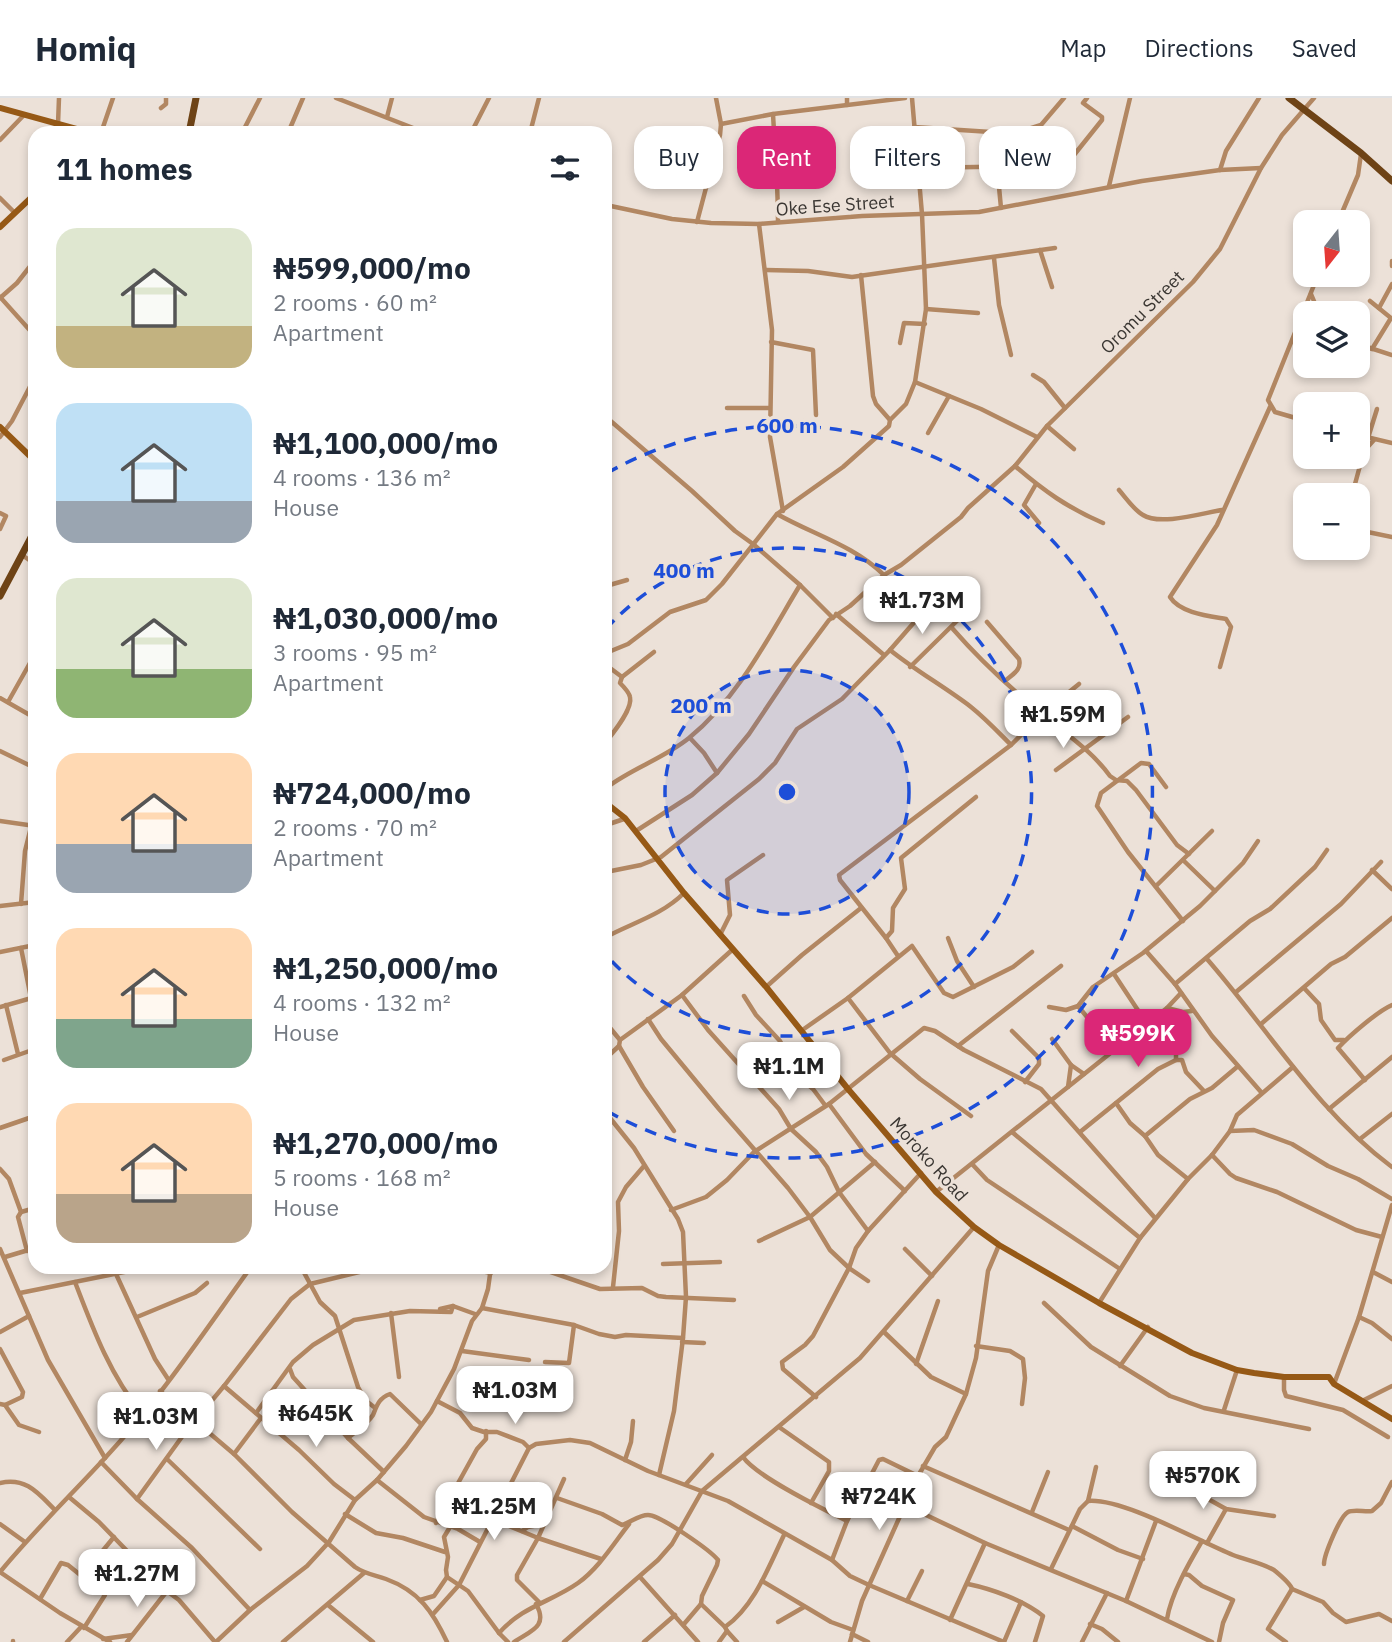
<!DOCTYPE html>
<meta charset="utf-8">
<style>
body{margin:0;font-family:"IBM Plex Sans",sans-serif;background:#f6f6f7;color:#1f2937;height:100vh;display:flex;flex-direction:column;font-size:26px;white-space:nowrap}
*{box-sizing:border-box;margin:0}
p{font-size:23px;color:#747a83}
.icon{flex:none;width:38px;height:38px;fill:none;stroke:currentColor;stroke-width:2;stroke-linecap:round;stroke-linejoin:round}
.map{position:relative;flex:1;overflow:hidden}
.side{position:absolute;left:28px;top:28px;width:584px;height:1148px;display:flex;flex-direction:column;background:#fff;border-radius:21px;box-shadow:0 4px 10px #0003}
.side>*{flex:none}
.top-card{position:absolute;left:634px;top:28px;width:653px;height:63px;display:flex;gap:14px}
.needle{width:46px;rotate:197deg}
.tools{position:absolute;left:1293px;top:112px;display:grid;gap:14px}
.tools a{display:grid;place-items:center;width:77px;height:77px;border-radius:14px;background:#fff;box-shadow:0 4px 10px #0003;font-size:35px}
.price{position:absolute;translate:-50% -60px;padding:0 16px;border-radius:14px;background:#fff;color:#222;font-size:23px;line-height:46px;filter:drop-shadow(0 2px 4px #0008)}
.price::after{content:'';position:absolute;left:50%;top:42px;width:21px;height:16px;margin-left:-10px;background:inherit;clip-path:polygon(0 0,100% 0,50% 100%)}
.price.active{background:#db2777;color:#fff}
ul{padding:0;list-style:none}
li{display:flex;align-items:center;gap:21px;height:175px;padding:0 28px}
li span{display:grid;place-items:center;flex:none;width:196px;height:140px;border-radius:21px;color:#555}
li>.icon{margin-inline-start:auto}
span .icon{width:84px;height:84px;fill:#fffc;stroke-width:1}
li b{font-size:30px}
h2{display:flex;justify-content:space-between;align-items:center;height:84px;padding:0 28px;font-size:30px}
.chip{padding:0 24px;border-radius:21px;background:#fff;box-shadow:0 4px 10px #0003;font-size:24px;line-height:63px}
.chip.active{background:#db2777;color:#fff}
header{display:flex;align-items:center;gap:42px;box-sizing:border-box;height:98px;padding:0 35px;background:#fff;border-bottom:2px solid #e0e1e3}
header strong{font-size:33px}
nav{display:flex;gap:38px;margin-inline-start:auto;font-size:24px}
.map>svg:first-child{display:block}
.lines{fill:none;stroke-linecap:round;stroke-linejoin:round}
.street{stroke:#b28762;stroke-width:4.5}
.secondary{stroke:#965916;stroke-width:6}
.primary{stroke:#6e4316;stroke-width:7}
.ring{fill:none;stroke:#1d4ed8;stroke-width:3.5;stroke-dasharray:12 9}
.labels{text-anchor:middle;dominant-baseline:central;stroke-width:7;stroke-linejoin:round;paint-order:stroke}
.street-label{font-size:18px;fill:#3a3632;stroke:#ece1d8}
.centre{fill:#1d4ed8;stroke:#ece1d8;stroke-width:3.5}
.ring-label{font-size:21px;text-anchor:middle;font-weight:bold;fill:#1d4ed8;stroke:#ece1d8;stroke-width:7;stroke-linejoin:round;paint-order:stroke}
</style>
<header>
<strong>Homiq</strong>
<nav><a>Map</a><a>Directions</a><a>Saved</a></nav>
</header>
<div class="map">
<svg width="1392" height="1544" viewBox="0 0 1392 1544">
<rect width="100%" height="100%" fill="#ece1d8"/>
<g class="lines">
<g class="street">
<polyline points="336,0 426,35"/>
<polyline points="847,0 847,7"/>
<polyline points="161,10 166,6 166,0"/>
<path d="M 773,16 C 775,52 778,87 778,124"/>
<polyline points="387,19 392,0"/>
<polyline points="58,26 59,0"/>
<polyline points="721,26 773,16 905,0"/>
<polyline points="914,29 1020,36 1022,33 1041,27 1064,0"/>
<polyline points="1027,33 1061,61 1070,62 1102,22 1102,19 1083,5 1087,0"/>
<polyline points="101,35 113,0"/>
<polyline points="242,35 260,0"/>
<polyline points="288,35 303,0"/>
<polyline points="471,35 489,0"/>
<polyline points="530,35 539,0"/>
<polyline points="0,42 24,17"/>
<polyline points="919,70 1039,68"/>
<polyline points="1220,72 1226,53 1259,0"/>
<polyline points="868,78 904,80 919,76"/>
<polyline points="1109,88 1130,0"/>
<polyline points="999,89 1001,110"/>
<polyline points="0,100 15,115"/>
<polyline points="606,107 672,121 711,125 759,126 862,118 979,114 1142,83 1220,72 1261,70"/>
<polyline points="697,124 720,37 721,26 716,0"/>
<polyline points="1338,124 1358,77 1361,56"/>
<polyline points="759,126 772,232 770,339 783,413"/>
<polyline points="1040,152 1052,189"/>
<polyline points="994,160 999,207 1011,257"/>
<polyline points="1392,163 1392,168"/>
<polyline points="766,172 808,173 852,179 1055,150"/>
<polyline points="861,177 873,298 876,306 890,322"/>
<polyline points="1311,196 1319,215"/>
<polyline points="0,199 35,238"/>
<polyline points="0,200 17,185 35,162"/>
<polyline points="1370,203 1391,220 1372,251"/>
<polyline points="1379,210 1392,186"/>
<polyline points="926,211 978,215"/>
<polyline points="771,244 813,252 816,317"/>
<polyline points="900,245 904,225 925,226"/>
<polyline points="1358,246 1392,257"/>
<polyline points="1033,277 1044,284 1065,310"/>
<polyline points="915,284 981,311 1037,339"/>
<polyline points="727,310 769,310"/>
<polyline points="606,319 692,393 735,433 753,446 800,487 833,520"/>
<polyline points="1306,323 1275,314 1268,302 1318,177"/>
<polyline points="1047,328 1074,351"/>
<polyline points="928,335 949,298"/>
<polyline points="1358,337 1392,345"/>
<polyline points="0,339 12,323 35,279"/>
<polyline points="1368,340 1377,311"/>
<path d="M 1015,368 C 1044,393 1068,410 1103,425"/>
<polyline points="1036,386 1024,407 1039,425"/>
<path d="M 1119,392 C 1126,400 1134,412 1143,417 C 1160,428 1203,415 1222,412"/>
<polyline points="1352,397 1364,353 1374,342"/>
<polyline points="0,415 6,418 0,431"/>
<path d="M 777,416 C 814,437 853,447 884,477"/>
<polyline points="1358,432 1392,439"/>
<polyline points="22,457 35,466"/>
<polyline points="606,488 627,482"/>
<polyline points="606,509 608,530 606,553"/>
<polyline points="836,516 884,557"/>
<path d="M 987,524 L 1019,561 C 1022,572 1013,576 1005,583"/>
<path d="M 952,530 C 979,561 1010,590 1042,616 C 1065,635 1092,653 1110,678 L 1116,682 L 1127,683 L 1136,692 L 1177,747 L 1189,756"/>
<path d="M 890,552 C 916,573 945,589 971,609 C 986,621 998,634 1011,647"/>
<polyline points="606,555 628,546 670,514 706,502 722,486 777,416 843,369 889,328 890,322 906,306 915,284 926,211 922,116 912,0"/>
<polyline points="606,567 622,579 654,554"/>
<polyline points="910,569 964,516"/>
<path d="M 1220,569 L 1231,529 L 1226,521 C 1209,518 1180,515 1170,499 L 1217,427 L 1270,309"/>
<polyline points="0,600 35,620"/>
<polyline points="8,604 35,556"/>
<polyline points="690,640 704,655 717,675"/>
<path d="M 606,644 C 613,635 633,611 630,599 C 629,594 623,588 620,585 L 622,579"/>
<polyline points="0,653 35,670"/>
<polyline points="1056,672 1128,619"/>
<polyline points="1166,689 1149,666 1141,665 1101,695 1097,708 1128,754 1183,823"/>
<path d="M 606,690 C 632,670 663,661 689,640 C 738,600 768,540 800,487"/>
<polyline points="0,723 35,728"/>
<polyline points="606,727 624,721"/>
<polyline points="636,733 692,697 717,675 749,636 794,569 829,522 850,508 884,477 901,467 961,419 968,410 1015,368 1047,328 1193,184 1220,151 1261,70 1282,37 1314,0"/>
<polyline points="1184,763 1215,793"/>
<polyline points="1372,772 1392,791"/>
<polyline points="606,774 641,767 661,759 759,681 775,665 797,631 842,601 890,552 931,505 942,487"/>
<polyline points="1156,788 1212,733"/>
<polyline points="21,806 25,753 35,713"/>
<polyline points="0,808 35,804"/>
<polyline points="720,837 730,817 727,782 763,757"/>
<path d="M 606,839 C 632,825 662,817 684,795"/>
<polyline points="886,840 892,833 893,810 905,791 901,760 976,699"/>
<polyline points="948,840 957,863 974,889"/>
<polyline points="21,850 31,900"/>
<polyline points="1146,853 1175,886 1212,938 1261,994"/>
<polyline points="0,854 35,847"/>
<polyline points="898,858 886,840 840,782 839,777 1011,647 1042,616 1079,586"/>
<path d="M 1207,861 C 1268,931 1317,1013 1392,1069"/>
<polyline points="1114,876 1147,926 1156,928 1169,950 1176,956 1176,962 1182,962 1186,974 1203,992"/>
<polyline points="1175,886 1250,823 1270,811 1315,769 1327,752"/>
<polyline points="766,889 802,857 861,810"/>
<polyline points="1304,890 1319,906 1321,922 1335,942 1344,942"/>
<polyline points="1236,894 1341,806 1381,764"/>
<polyline points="682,897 708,932 779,1011 791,1031 816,1054 827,1069 839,1094 868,1133"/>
<polyline points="744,898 756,917 780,943 800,980 813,991 825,1007"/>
<polyline points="848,900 890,955 920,981 971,1018"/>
<polyline points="6,907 18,956"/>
<polyline points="1078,908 1114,952"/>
<polyline points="0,909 35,899"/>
<polyline points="1049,909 1066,912 1078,908 1093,889 1143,855 1200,808 1243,765 1258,743"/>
<polyline points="1167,910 1183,914 1192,913"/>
<polyline points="648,921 661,941 719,1011 788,1090 810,1119 830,1152 849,1170 868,1183"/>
<polyline points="606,925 620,942"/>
<polyline points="1261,926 1331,866 1345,859 1392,820"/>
<polyline points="801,933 848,900 912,848 944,895 953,899 1013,869 1032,854"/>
<polyline points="1012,933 1039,960 1039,966 1025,984"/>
<polyline points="1052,941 1071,967 1084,976"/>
<polyline points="619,948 643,989 674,1033"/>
<polyline points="958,948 1061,868"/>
<polyline points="606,960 619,948 620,942 682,897 732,852"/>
<polyline points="4,962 35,951"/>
<path d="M 1365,982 L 1338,950 C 1349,938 1378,913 1392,907"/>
<polyline points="1068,989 1071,967"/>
<polyline points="1116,1005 1130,1025 1145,1038 1158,1057 1188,1081"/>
<polyline points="829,1006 866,1056 905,1093"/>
<polyline points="1329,1011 1392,959"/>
<polyline points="606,1015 634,1050 678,1121 683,1134 686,1199 683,1240 674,1313 659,1377"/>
<polyline points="30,1020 35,1032"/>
<polyline points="0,1030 35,1018"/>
<polyline points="1230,1033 1254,1032 1292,1046 1328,1068 1358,1081 1392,1101"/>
<polyline points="1012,1034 1140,1140"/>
<polyline points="1080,1034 1158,971 1176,962"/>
<polyline points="1145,1038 1190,1001 1212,990 1237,969"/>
<polyline points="1360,1041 1392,1016"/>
<polyline points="1212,1057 1230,1076 1236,1080 1277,1094 1356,1132 1382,1139"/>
<polyline points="972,1066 987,1082 1120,1171"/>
<polyline points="0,1071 9,1081 21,1114 18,1119 27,1153"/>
<polyline points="936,1094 1167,910 1181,895"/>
<polyline points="671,1112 706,1099 727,1082 754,1054 829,1006 924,930 935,933 964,952 1041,991 1155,1120"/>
<polyline points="21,1114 35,1110"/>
<polyline points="759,1143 810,1119 875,1064"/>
<polyline points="0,1151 48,1262 105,1360"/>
<polyline points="905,1151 932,1178"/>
<polyline points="5,1159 35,1150"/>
<polyline points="663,1166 720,1164"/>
<polyline points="301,1169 320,1204 335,1218 358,1289 365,1302 374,1309"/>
<polyline points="463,1169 491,1175"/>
<polyline points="536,1169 600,1191 642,1190 658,1198 666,1199 734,1202"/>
<polyline points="1373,1174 1392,1184"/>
<polyline points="116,1176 155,1261 168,1281"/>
<path d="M 75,1184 C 93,1231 110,1277 142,1316"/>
<polyline points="613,1189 619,1133 618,1104 626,1089 644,1068"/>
<polyline points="20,1195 149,1169"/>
<polyline points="1044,1205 1091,1249 1170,1298 1204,1310 1309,1331"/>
<polyline points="1099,1205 1140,1140 1188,1081 1212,1057 1230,1033 1237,1017 1293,969"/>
<polyline points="482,1210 574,1227 599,1236 615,1239 626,1237 683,1240"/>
<polyline points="440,1211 453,1208 475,1216"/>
<polyline points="391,1215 399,1279"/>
<polyline points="137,1219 195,1195 207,1185"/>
<polyline points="1359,1219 1372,1225 1392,1241"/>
<polyline points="0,1234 29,1218"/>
<polyline points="884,1234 931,1279 966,1296"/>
<polyline points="682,1244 704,1245"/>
<polyline points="976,1248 1010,1253 1023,1261 1025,1280 1022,1306"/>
<polyline points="0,1251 23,1294 22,1299 5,1307"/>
<polyline points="462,1253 529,1262"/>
<polyline points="545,1264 569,1265 574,1227"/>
<polyline points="916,1266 938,1203"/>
<polyline points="1120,1268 1148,1229"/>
<polyline points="290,1271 293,1279 348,1340 384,1374"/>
<polyline points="1284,1279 1284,1292 1286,1298 1343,1312 1388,1339"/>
<polyline points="1334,1286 1359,1219 1392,1107"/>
<polyline points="224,1288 299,1352 334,1386 355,1402"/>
<path d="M 160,1293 L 234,1356 L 292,1414 L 355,1469 C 365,1476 375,1477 386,1481 C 419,1493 433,1514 447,1544"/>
<polyline points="816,1299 783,1271 782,1264 805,1247 813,1238 849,1170 856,1150 868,1133 921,1075"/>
<polyline points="1364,1302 1392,1288"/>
<polyline points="437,1303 460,1315 472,1330 484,1334 497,1334 523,1344 529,1350"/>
<polyline points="0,1306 5,1307 19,1327 39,1334"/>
<polyline points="1224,1312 1237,1272"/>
<polyline points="256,1315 293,1264 313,1247 354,1222 410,1213 451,1214 453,1208"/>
<polyline points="779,1329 829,1364 829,1373 811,1405"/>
<path d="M 348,1340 C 355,1334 368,1325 373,1317 C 377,1307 379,1300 390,1296 L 421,1326"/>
<polyline points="234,1356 261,1320"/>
<path d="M 743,1359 C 757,1379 823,1411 847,1423"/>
<polyline points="167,1361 260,1451"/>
<polyline points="625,1362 631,1344 633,1323"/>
<polyline points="101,1364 137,1401 192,1450 250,1512"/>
<polyline points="923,1368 1069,1432"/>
<polyline points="377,1382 424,1419 458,1431 480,1444"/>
<path d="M 0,1385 C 26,1379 38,1395 55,1412"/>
<polyline points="686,1386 712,1357"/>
<polyline points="1192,1392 1226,1411 1274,1418"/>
<polyline points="69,1399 99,1424 164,1491 179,1502 215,1544"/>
<path d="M 557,1400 L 602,1416 L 622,1427 C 631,1424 639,1417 648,1417 C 660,1417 710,1452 718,1462 L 717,1467 L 702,1498 L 701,1506 L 725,1529"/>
<polyline points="137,1401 184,1336 224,1288 291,1201 310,1186 380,1169"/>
<path d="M 1088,1403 C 1123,1400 1198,1443 1233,1457 C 1246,1462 1262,1465 1274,1472 C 1280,1477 1290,1485 1292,1491 L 1323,1504 L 1333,1515 L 1346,1524 L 1379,1516 L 1392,1523"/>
<polyline points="905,1407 985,1445 1126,1503 1212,1544"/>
<polyline points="1032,1414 1048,1374"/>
<polyline points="345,1416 376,1435 403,1440 445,1454"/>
<polyline points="492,1421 538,1440 601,1461"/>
<polyline points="436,1425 477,1351 486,1341 486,1333"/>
<polyline points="0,1426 25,1444"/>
<polyline points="1072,1428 1118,1452 1143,1461"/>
<polyline points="522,1433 528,1429 543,1426"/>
<polyline points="1207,1445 1226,1411"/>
<polyline points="832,1462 847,1423 879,1362 883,1361 918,1378"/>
<path d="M 1324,1466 C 1324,1457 1340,1418 1348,1414 C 1354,1411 1365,1414 1372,1413 L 1381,1405 L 1392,1384"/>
<polyline points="1051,1471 1080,1411 1088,1403 1096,1369"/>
<polyline points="1184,1476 1189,1477 1202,1488 1233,1502 1223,1525 1219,1544"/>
<polyline points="82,1478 114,1439"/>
<polyline points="447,1479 468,1493 499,1535 508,1544"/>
<polyline points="640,1479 698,1544"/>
<polyline points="762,1483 831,1524 853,1532"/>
<path d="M 968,1486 C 992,1491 1023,1502 1043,1518 L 1035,1544"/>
<polyline points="40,1501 61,1465 68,1467 105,1497 84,1530"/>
<polyline points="420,1502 434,1498 447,1479 446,1472 448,1459 444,1439 450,1429"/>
<polyline points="907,1503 922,1473"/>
<polyline points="1126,1503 1156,1423"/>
<polyline points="539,1504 517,1482 517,1477 538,1440 564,1381"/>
<polyline points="328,1507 373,1544"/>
<polyline points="434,1515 459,1487 529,1350 536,1346 570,1342 590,1345 648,1373 728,1403 832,1462 850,1478 869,1487 1004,1544"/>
<path d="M 1167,1521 C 1171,1496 1189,1465 1202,1443"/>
<polyline points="950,1522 985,1445"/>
<polyline points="778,1524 804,1509"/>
<polyline points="684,1526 701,1506"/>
<polyline points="1090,1526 1102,1531 1118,1544"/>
<polyline points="727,1533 737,1544"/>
<path d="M 499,1535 C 523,1508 551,1504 578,1485 C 599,1470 614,1445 629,1426"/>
<polyline points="852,1536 868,1544"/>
<polyline points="103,1541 132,1537"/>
<polyline points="13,1543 13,1544"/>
<polyline points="67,1544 81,1529"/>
<path d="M 110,1544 L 60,1515 L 0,1474 C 33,1434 70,1398 105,1360 C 159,1302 204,1234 251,1169"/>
<polyline points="127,1544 167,1493"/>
<polyline points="216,1544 250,1512 307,1468 329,1444 355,1402 377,1382 406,1348 431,1314 454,1271 472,1223 482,1210 488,1191 491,1169"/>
<polyline points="283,1544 364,1475"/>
<path d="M 514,1544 C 530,1533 549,1529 536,1506"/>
<polyline points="564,1544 658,1462 672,1446 702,1393 860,1260 974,1129"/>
<polyline points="644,1544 675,1517"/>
<path d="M 719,1544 L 727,1533 L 725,1529 C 754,1509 769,1468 784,1437"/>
<polyline points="850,1544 862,1503 918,1378 935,1349 946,1339 966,1296 976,1260 988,1173 999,1147"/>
<polyline points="1004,1544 1021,1504"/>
<polyline points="1082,1544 1107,1495"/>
<polyline points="1286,1544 1268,1531 1292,1491"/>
</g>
<g class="secondary">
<polyline points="0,10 91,35"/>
<polyline points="0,129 35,96"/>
<polyline points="0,329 35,363"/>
<polyline points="606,705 625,720 684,795 767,890 848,991 936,1094 974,1129 999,1147 1099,1205 1192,1255 1237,1272 1254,1275 1284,1279 1329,1279 1334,1286 1392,1321"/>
</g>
<g class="primary">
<polyline points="1289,0 1361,55 1392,83"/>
<polyline points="189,35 196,0"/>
<polyline points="0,498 35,432"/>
</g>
</g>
<circle cx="787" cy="694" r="122" fill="#1d4ed8" fill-opacity=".12"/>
<g class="ring">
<circle cx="787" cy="694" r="122"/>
<path d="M606 531A244 244 0 1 1 606 857"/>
<path d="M607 375A366 366 0 1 1 607 1013"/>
</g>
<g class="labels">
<g class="street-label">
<text transform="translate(835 107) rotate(-4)">Oke Ese Street</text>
<text transform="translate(1142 214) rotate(-45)">Oromu Street</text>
<text transform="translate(929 1061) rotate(48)">Moroko Road</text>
</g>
</g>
<circle cx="787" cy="694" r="10" class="centre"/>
<g class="ring-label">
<text x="787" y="335">600 m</text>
<text x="684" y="480">400 m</text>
<text x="701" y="615">200 m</text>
</g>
</svg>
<div class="tools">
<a><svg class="needle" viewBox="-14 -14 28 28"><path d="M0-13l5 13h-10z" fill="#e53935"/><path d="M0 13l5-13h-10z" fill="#747a83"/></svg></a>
<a><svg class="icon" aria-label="layers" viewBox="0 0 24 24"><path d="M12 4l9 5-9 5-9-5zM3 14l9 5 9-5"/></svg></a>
<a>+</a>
<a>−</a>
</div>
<b class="price" style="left:922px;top:538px">₦1.73M</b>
<b class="price" style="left:1063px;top:652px">₦1.59M</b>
<b class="price active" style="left:1138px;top:971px">₦599K</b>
<b class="price" style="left:789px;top:1004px">₦1.1M</b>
<b class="price" style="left:515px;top:1328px">₦1.03M</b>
<b class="price" style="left:316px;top:1351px">₦645K</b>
<b class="price" style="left:156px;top:1354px">₦1.03M</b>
<b class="price" style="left:1203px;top:1413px">₦570K</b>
<b class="price" style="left:879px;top:1434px">₦724K</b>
<b class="price" style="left:494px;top:1444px">₦1.25M</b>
<b class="price" style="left:137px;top:1511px">₦1.27M</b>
<div class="top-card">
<a class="chip">Buy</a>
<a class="chip active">Rent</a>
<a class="chip">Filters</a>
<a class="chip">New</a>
</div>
<section class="side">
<h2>11 homes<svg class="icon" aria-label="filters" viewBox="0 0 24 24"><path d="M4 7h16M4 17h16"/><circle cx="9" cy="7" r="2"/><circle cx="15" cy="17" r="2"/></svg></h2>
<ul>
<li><span style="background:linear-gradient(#dfe7d0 70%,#c2b280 0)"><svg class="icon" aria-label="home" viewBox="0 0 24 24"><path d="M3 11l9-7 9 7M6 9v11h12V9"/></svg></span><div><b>₦599,000/mo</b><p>2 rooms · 60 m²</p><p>Apartment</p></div></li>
<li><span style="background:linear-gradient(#bfe0f5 70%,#9aa5b1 0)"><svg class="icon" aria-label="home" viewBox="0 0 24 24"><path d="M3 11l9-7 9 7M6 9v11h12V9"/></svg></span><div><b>₦1,100,000/mo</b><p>4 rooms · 136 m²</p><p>House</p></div></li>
<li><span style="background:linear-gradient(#dfe7d0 65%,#8fb573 0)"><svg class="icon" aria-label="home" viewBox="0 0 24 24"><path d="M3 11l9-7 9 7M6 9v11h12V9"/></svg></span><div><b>₦1,030,000/mo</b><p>3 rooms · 95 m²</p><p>Apartment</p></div></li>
<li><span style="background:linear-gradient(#ffd9b3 65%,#9aa5b1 0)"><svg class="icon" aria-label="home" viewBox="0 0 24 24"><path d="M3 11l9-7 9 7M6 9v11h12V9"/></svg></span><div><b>₦724,000/mo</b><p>2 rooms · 70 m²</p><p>Apartment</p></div></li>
<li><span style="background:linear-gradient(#ffd9b3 65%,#7fa58c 0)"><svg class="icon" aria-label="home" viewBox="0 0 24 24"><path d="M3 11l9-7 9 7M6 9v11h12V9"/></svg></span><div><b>₦1,250,000/mo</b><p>4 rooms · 132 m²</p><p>House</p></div></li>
<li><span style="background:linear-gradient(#ffd9b3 65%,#b9a48a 0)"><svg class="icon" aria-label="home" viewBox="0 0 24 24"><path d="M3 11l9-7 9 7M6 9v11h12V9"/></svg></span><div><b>₦1,270,000/mo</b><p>5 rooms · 168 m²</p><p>House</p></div></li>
</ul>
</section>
</div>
